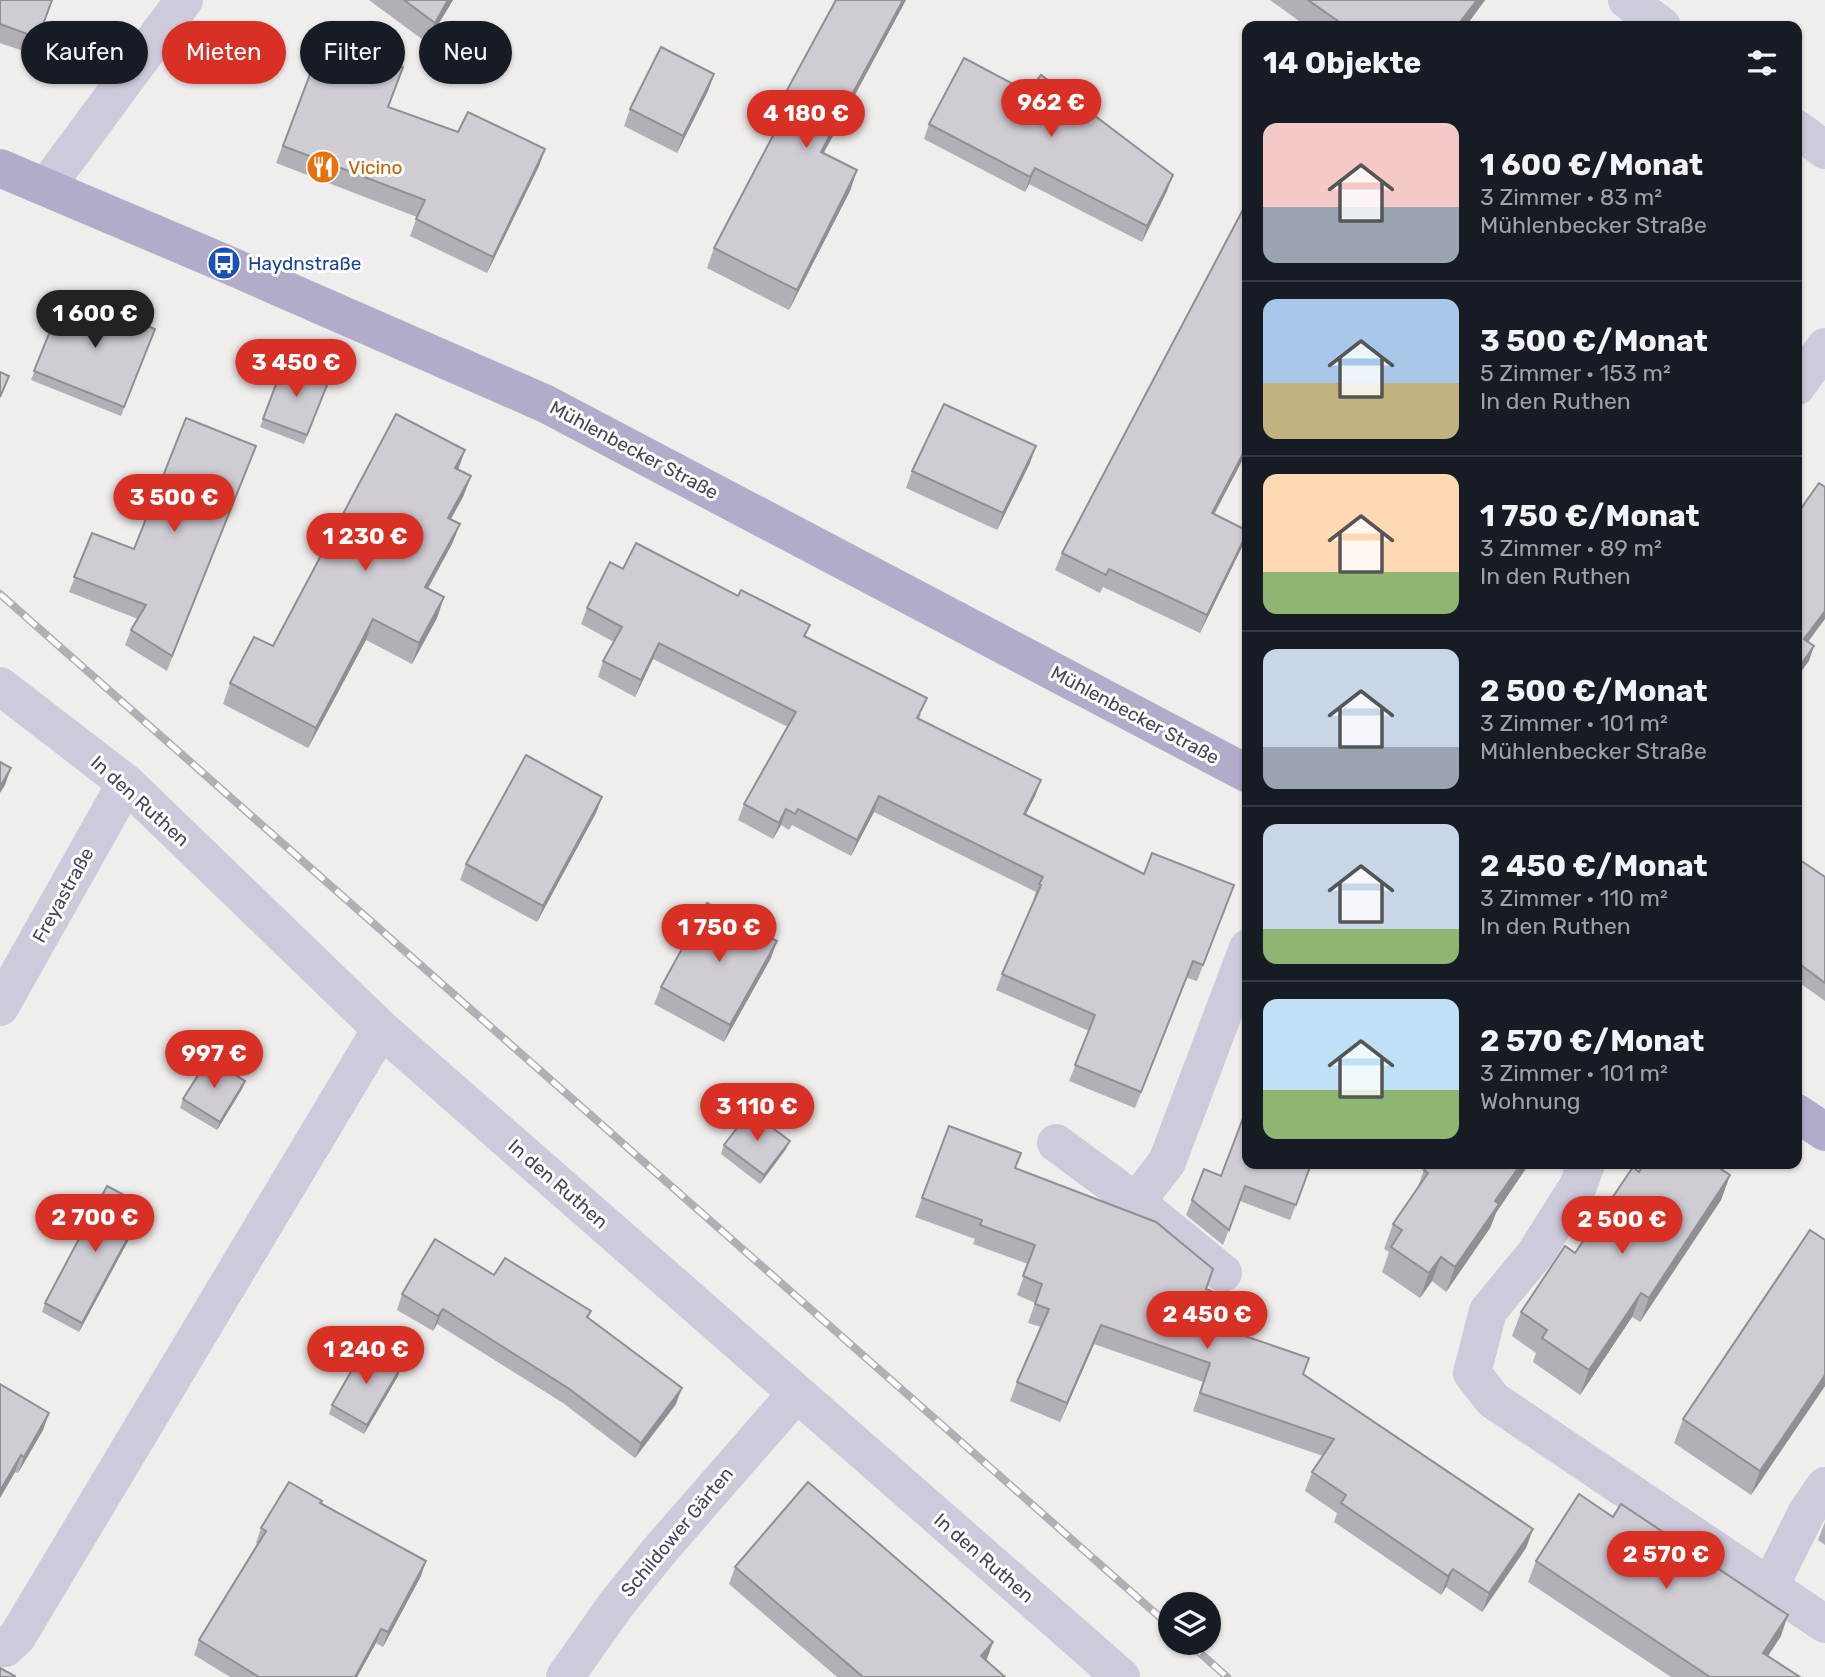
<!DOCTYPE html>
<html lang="de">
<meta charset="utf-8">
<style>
body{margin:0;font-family:Rubik,sans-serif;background:#242831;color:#f1f3f6;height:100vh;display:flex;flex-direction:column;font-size:26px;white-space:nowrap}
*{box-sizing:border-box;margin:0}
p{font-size:23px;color:#9ea1a6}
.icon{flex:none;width:38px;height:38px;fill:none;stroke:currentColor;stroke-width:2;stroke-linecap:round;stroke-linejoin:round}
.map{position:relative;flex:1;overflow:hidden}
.details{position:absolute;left:1242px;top:21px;width:560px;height:1148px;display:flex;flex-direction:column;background:#171b24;border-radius:14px;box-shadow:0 2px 5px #0004}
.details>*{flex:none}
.top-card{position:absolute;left:21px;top:21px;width:665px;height:63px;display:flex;gap:14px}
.fabs{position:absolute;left:1158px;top:1592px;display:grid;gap:14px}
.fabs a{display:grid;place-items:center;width:63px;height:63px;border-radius:50%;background:#171b24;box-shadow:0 2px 5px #0004;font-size:35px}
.price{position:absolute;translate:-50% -60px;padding:0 16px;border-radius:24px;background:#d93025;color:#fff;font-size:23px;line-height:46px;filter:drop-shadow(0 2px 4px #0008)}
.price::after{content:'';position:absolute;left:50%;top:42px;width:21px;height:16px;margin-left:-10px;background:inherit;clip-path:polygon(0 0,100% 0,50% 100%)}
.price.current{background:#222;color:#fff}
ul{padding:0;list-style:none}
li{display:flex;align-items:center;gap:21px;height:175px;padding:0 21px}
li+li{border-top:2px solid #363941}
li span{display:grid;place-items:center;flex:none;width:196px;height:140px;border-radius:14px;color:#555}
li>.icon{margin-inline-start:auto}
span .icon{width:84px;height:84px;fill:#fffc;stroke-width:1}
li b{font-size:30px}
h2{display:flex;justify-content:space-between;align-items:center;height:84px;padding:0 21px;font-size:30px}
.chip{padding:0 24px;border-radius:32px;background:#171b24;box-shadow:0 2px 5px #0004;font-size:24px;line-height:63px}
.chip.current{background:#d93025;color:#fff}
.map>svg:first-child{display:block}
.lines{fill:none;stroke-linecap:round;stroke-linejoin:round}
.minor{stroke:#cdcadc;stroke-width:38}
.major{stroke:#b2acca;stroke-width:38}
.rail-casing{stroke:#b1aeb6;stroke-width:8}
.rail{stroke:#fff;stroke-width:5;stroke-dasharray:16;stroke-linecap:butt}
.wall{fill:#b2afb6}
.shaded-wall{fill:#918f94}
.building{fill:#cfccd4;stroke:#918f94;stroke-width:2}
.labels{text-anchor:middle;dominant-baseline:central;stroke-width:6;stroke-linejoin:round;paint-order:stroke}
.food-label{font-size:19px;fill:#c56008;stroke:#fff;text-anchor:start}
.transit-label{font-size:19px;fill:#164399;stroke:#fff;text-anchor:start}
.street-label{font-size:19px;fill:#494558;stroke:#fff}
</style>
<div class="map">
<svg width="1825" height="1677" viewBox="0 0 1825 1677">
<rect width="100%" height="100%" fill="#efeeec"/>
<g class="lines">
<g class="minor">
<polyline points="1627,0 1662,26"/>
<polyline points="1797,129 1825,150"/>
<polyline points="46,187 184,0"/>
<polyline points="1797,386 1825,347"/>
<polyline points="0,686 126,783 381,1029 1121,1677"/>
<polyline points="0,1007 126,783"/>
<polyline points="1056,1143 1136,1202 1223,1273"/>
<polyline points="1586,1164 1578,1186 1535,1254 1488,1311 1472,1373 1493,1400 1825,1624"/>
<polyline points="1136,1202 1167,1162 1248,948"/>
<polyline points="1769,1588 1807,1512 1825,1486"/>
<polyline points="0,1648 5,1648 17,1637 381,1029"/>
<polyline points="565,1677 615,1606 660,1550 796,1394"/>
</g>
<g class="major">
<polyline points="0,168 224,263 546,404 1248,774"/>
<polyline points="1797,1113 1825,1132"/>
</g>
<defs>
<g id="rail">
<polyline points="0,594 1171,1627"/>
<polyline points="1189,1643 1227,1677"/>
</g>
</defs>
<use href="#rail" class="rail-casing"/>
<use href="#rail" class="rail"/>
</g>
<g class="wall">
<polygon points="0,0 52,0 32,54 0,43"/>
<polygon points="369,0 453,0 427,43"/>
<polygon points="836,0 906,0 824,153 857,170 850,191 789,310 707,268 714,248 778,126 772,123 780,103"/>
<polygon points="1270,0 1485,0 1466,26 1306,26"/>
<polygon points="324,37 388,107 458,132 545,149 539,166 487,273 410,236 417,217 276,163"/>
<polygon points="714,74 708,91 677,153 624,126 630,109"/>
<polygon points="929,124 1167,191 1142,242 1029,184 1025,192 924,139"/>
<polygon points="1248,200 1248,461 1243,459 1214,515 1248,531 1241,549 1200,633 1103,587 1100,593 1055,570 1062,553"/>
<polygon points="65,294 155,329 121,416 31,380"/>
<polygon points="284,363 329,380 304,444 260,427"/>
<polygon points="256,446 167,671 125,645 131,630 138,619 69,592 92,533 134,549"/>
<polygon points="465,450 458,469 471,476 463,497 451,519 460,524 452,544 428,589 444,597 437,618 412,664 366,640 308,748 223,704 230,683 273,646"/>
<polygon points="1030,463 997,530 906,488 912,471"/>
<polygon points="623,569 738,596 810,625 805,637 921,714 919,719 1041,780 1035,796 1026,814 1144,874 1234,885 1197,981 1187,978 1135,1108 1069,1081 1089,1031 996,990 1002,974 1035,900 1033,900 1036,892 874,812 851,856 792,825 789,830 781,825 773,839 738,820 744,804 788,727 653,659 635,697 598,677 603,661 614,642 581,624 587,608"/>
<polygon points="602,797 596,813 537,922 460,880 466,864"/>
<polygon points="1797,858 1825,877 1825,1001 1797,981"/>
<polygon points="771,958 724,1042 654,1004 661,987"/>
<polygon points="245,1081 242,1089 217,1130 180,1108 183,1099"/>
<polygon points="949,1126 1206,1289 1204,1322 1303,1374 1533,1529 1526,1548 1482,1612 1446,1587 1441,1595 1334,1522 1337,1513 1305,1491 1312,1472 1323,1456 1193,1411 1203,1382 1094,1344 1060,1422 1010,1401 1017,1382 1041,1327 1028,1323 1035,1303 1017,1295 1028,1264 973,1244 975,1239 915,1217"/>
<polygon points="724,1145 786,1149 760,1184 721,1154"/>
<polygon points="1312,1164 1290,1220 1240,1201 1223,1245 1186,1215 1204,1169 1221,1176"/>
<polygon points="1424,1170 1496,1213 1490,1228 1446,1292 1432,1281 1420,1298 1382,1272 1389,1252 1384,1249 1393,1224 1417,1189"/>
<polygon points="1639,1172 1730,1175 1721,1200 1640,1322 1632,1317 1580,1395 1533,1362 1536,1353 1512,1336 1521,1312 1575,1253"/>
<polygon points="145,1206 142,1215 79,1332 42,1312 45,1303"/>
<polygon points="1825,1240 1825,1386 1751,1495 1674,1443 1683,1419"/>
<polygon points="494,1275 591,1311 588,1318 676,1404 635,1458 563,1403 437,1324 433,1331 397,1310 402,1294"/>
<polygon points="398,1376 364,1434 329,1414 332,1405"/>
<polygon points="0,1384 49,1413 43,1430 18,1473 15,1472 0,1498"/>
<polygon points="321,1503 421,1576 383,1647 376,1643 357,1677 230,1677 194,1655 199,1640 258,1544 256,1543 261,1528"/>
<polygon points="1825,1522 1825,1545 1818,1540"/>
<polygon points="1536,1561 1781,1636 1768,1656 1800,1677 1671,1677 1528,1582"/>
<polygon points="735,1567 993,1642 986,1660 1005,1677 837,1677 729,1584"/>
</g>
<g class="shaded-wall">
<polygon points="448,0 453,0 427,43 435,23"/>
<polygon points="903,0 906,0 813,172 821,152"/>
<polygon points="1477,0 1485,0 1466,26 1457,26"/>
<polygon points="714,74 708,91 677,153 683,136"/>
<polygon points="545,149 539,166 487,273 493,257"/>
<polygon points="1035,168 1029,184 1025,192 1030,177"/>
<polygon points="857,170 850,191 789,310 797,290"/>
<polygon points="1173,175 1167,191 1142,242 1147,226"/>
<polygon points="1248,444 1243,459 1205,531 1212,513"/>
<polygon points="1036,446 1030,463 997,530 1003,513"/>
<polygon points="465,450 458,470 455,468"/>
<polygon points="471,476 463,497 440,538 448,518"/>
<polygon points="460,524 452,544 417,607 425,587"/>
<polygon points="1248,531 1241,549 1200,633 1207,615"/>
<polygon points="444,597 437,618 412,664 419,643"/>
<polygon points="1825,611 1825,619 1799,654 1804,639"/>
<polygon points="373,619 366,640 308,748 316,728"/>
<polygon points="659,643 653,659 635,697 641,680"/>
<polygon points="1814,646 1809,661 1797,677 1797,670"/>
<polygon points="11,768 5,785 0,793 0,787"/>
<polygon points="1041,780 1035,796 1018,830 1024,814"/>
<polygon points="879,796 874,812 851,856 857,840"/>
<polygon points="602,797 596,813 537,922 543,906"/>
<polygon points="786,809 781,825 773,839 779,823"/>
<polygon points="777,941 771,958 724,1042 730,1025"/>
<polygon points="245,1081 242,1089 217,1130 220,1122"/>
<polygon points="790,1141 786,1149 760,1184 764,1175"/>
<polygon points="1521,1164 1529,1164 1496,1213 1490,1228 1446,1292 1455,1267 1495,1201"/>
<polygon points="1730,1175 1721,1200 1640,1322 1649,1298"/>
<polygon points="145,1206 142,1215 79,1332 82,1323"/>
<polygon points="1441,1257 1432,1281 1420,1298 1429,1273"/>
<polygon points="1641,1293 1632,1317 1580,1395 1589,1370"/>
<polygon points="443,1309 437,1324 433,1331 438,1316"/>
<polygon points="1101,1325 1094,1344 1060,1422 1067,1403"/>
<polygon points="401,1367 398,1376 364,1434 367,1425"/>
<polygon points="1825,1375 1825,1386 1751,1495 1760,1471"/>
<polygon points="682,1388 676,1404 635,1458 641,1443"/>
<polygon points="49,1413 43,1430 18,1473 24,1457"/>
<polygon points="21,1455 15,1472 0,1498 0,1491"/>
<polygon points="1533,1529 1526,1548 1482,1612 1489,1593"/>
<polygon points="426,1561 421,1576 383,1647 388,1632"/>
<polygon points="1453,1569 1446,1587 1441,1595 1448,1576"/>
<polygon points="1788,1615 1781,1636 1756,1674 1763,1653"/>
<polygon points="381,1629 376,1643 357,1677 355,1677"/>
<polygon points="993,1642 987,1659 975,1673 981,1656"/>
</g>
<g class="building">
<polygon points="0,0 52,0 38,38 0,24"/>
<polygon points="404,0 448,0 435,23"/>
<polygon points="836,0 903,0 821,152 857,170 797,290 714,248 788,107 780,103"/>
<polygon points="1308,0 1477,0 1457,26 1340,26 1342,24"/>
<polygon points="324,37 403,67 388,107 458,132 468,112 545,149 493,257 416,219 425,200 283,146"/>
<polygon points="661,47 714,74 683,136 630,109"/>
<polygon points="964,58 1028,92 1041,75 1173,175 1147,226 1035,168 1030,177 929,124"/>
<polygon points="1248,200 1248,444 1212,513 1248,531 1207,615 1109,569 1106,575 1062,553"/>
<polygon points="65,294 155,329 124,407 34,371"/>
<polygon points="284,363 329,380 307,435 263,419"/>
<polygon points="0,372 9,376 0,397"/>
<polygon points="944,404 1036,446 1003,513 912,471"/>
<polygon points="396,414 465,450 455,468 471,476 448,518 460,524 425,587 444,597 419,643 373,619 316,728 230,683 254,637 273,646"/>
<polygon points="186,418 256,446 172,656 131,630 146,605 74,577 92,533 134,549"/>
<polygon points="1819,483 1825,487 1825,611 1804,639 1814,646 1797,670 1797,514"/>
<polygon points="636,543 738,596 741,590 810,625 804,636 927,698 917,718 1041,780 1024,814 1144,874 1152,853 1234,885 1203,965 1193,961 1141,1092 1075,1065 1095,1015 1002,974 1041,885 1039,884 1043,877 879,796 857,840 798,809 795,814 786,809 779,823 744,804 796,712 659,643 641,680 603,661 622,627 587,608 610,562 623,569"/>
<polygon points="526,755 602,797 543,906 466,864"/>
<polygon points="0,762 11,768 0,787"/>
<polygon points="1797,858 1825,877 1825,983 1797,962"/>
<polygon points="707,903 777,941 730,1025 661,987"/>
<polygon points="209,1058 245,1081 220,1122 183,1099"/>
<polygon points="1248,1105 1248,1164 1311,1164 1296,1205 1245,1186 1229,1230 1192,1200 1204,1169 1221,1176"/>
<polygon points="750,1111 790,1141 764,1175 724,1145"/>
<polygon points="949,1126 1021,1153 1015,1168 1156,1222 1213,1269 1206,1289 1214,1292 1204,1322 1309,1358 1303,1374 1533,1529 1489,1593 1453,1569 1448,1576 1341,1503 1346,1495 1312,1472 1334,1439 1200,1393 1210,1363 1101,1325 1067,1403 1017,1382 1049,1309 1035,1304 1042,1284 1023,1276 1035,1245 980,1225 982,1220 922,1198"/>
<polygon points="1429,1164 1521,1164 1495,1201 1499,1204 1455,1267 1441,1257 1429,1273 1391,1247 1402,1230 1393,1224 1428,1173 1424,1170"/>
<polygon points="1644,1164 1713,1164 1730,1175 1649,1298 1641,1293 1589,1370 1542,1338 1547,1330 1521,1312 1565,1246 1575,1253 1633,1167 1639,1172"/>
<polygon points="107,1186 145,1206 82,1323 45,1303"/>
<polygon points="1810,1230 1825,1240 1825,1375 1760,1471 1683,1419"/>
<polygon points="435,1239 494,1275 505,1258 591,1311 587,1317 682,1388 641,1443 568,1388 443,1309 438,1316 402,1294"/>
<polygon points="365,1347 401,1367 367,1425 332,1405"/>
<polygon points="0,1384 49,1413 24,1457 21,1455 0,1491"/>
<polygon points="289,1482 322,1501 320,1503 426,1561 388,1632 381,1629 355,1677 259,1677 199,1640 266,1531 261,1528"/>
<polygon points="808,1482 993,1642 981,1656 1005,1677 863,1677 735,1567"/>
<polygon points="1579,1494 1613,1517 1621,1504 1788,1615 1763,1653 1800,1677 1710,1677 1536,1561"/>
<polygon points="0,1668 15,1676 15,1677 0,1677"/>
</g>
<defs>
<symbol id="restaurant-disc" viewBox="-11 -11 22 22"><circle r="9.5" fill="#e8710a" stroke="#fff"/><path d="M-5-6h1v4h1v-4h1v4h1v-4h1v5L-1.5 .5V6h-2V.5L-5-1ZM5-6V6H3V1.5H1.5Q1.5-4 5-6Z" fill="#fff"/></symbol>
<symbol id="bus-disc" viewBox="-11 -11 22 22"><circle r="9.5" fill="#1a4fb4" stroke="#fff"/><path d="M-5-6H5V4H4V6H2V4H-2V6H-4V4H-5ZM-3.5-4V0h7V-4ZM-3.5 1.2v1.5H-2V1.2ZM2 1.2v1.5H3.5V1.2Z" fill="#fff"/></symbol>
</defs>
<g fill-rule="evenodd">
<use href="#restaurant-disc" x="304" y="148" width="38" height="38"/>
<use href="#bus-disc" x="205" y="244" width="38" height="38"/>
</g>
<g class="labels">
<g class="food-label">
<text x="348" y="167">Vicino</text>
</g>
<g class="transit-label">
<text x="248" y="263">Haydnstraße</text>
</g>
<g class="street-label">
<text transform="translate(634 450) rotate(28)">Mühlenbecker Straße</text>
<text transform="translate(1135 715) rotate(28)">Mühlenbecker Straße</text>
<text transform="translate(140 801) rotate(42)">In den Ruthen</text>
<text transform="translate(63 895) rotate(-61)">Freyastraße</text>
<text transform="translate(558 1184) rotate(41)">In den Ruthen</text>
<text transform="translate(677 1532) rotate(-50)">Schildower Gärten</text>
<text transform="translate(984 1558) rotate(41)">In den Ruthen</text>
</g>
</g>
</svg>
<div class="fabs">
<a><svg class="icon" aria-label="layers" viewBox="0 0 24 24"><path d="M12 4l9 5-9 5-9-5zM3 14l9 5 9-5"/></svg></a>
</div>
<b class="price" style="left:1051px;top:139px">962 €</b>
<b class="price" style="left:806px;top:150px">4 180 €</b>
<b class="price current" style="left:95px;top:350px">1 600 €</b>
<b class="price" style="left:296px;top:399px">3 450 €</b>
<b class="price" style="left:174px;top:534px">3 500 €</b>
<b class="price" style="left:365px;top:573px">1 230 €</b>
<b class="price" style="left:719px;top:964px">1 750 €</b>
<b class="price" style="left:214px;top:1090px">997 €</b>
<b class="price" style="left:757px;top:1143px">3 110 €</b>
<b class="price" style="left:95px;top:1254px">2 700 €</b>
<b class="price" style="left:1622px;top:1256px">2 500 €</b>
<b class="price" style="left:1207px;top:1351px">2 450 €</b>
<b class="price" style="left:366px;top:1386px">1 240 €</b>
<b class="price" style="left:1666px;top:1591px">2 570 €</b>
<div class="top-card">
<a class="chip">Kaufen</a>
<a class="chip current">Mieten</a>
<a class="chip">Filter</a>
<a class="chip">Neu</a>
</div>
<section class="details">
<h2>14 Objekte<svg class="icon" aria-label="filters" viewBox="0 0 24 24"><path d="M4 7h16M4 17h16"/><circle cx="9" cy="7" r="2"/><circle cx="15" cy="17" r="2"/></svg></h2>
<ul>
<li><span style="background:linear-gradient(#f6c9c9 60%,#9aa5b1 0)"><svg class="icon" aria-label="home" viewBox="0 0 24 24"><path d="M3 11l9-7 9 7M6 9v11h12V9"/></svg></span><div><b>1 600 €/Monat</b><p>3 Zimmer · 83 m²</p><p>Mühlenbecker Straße</p></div></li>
<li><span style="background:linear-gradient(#a9c7e8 60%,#c2b280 0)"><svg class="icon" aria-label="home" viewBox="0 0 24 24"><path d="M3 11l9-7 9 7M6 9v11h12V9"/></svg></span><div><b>3 500 €/Monat</b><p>5 Zimmer · 153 m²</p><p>In den Ruthen</p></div></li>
<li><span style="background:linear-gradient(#ffd9b3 70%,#8fb573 0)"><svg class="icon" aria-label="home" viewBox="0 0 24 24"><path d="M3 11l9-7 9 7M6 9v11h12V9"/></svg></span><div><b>1 750 €/Monat</b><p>3 Zimmer · 89 m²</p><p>In den Ruthen</p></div></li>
<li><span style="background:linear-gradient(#c9d6e8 70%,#9aa5b1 0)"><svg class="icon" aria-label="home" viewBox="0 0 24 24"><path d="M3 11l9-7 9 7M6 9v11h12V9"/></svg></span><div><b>2 500 €/Monat</b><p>3 Zimmer · 101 m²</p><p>Mühlenbecker Straße</p></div></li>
<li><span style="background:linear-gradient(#c9d6e8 75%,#8fb573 0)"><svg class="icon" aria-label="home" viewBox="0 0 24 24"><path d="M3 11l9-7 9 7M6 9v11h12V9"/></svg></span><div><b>2 450 €/Monat</b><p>3 Zimmer · 110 m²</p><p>In den Ruthen</p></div></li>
<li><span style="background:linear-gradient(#bfe0f5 65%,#8fb573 0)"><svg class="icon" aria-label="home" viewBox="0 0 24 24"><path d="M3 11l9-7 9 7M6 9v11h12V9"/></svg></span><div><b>2 570 €/Monat</b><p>3 Zimmer · 101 m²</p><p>Wohnung</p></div></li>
</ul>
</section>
</div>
